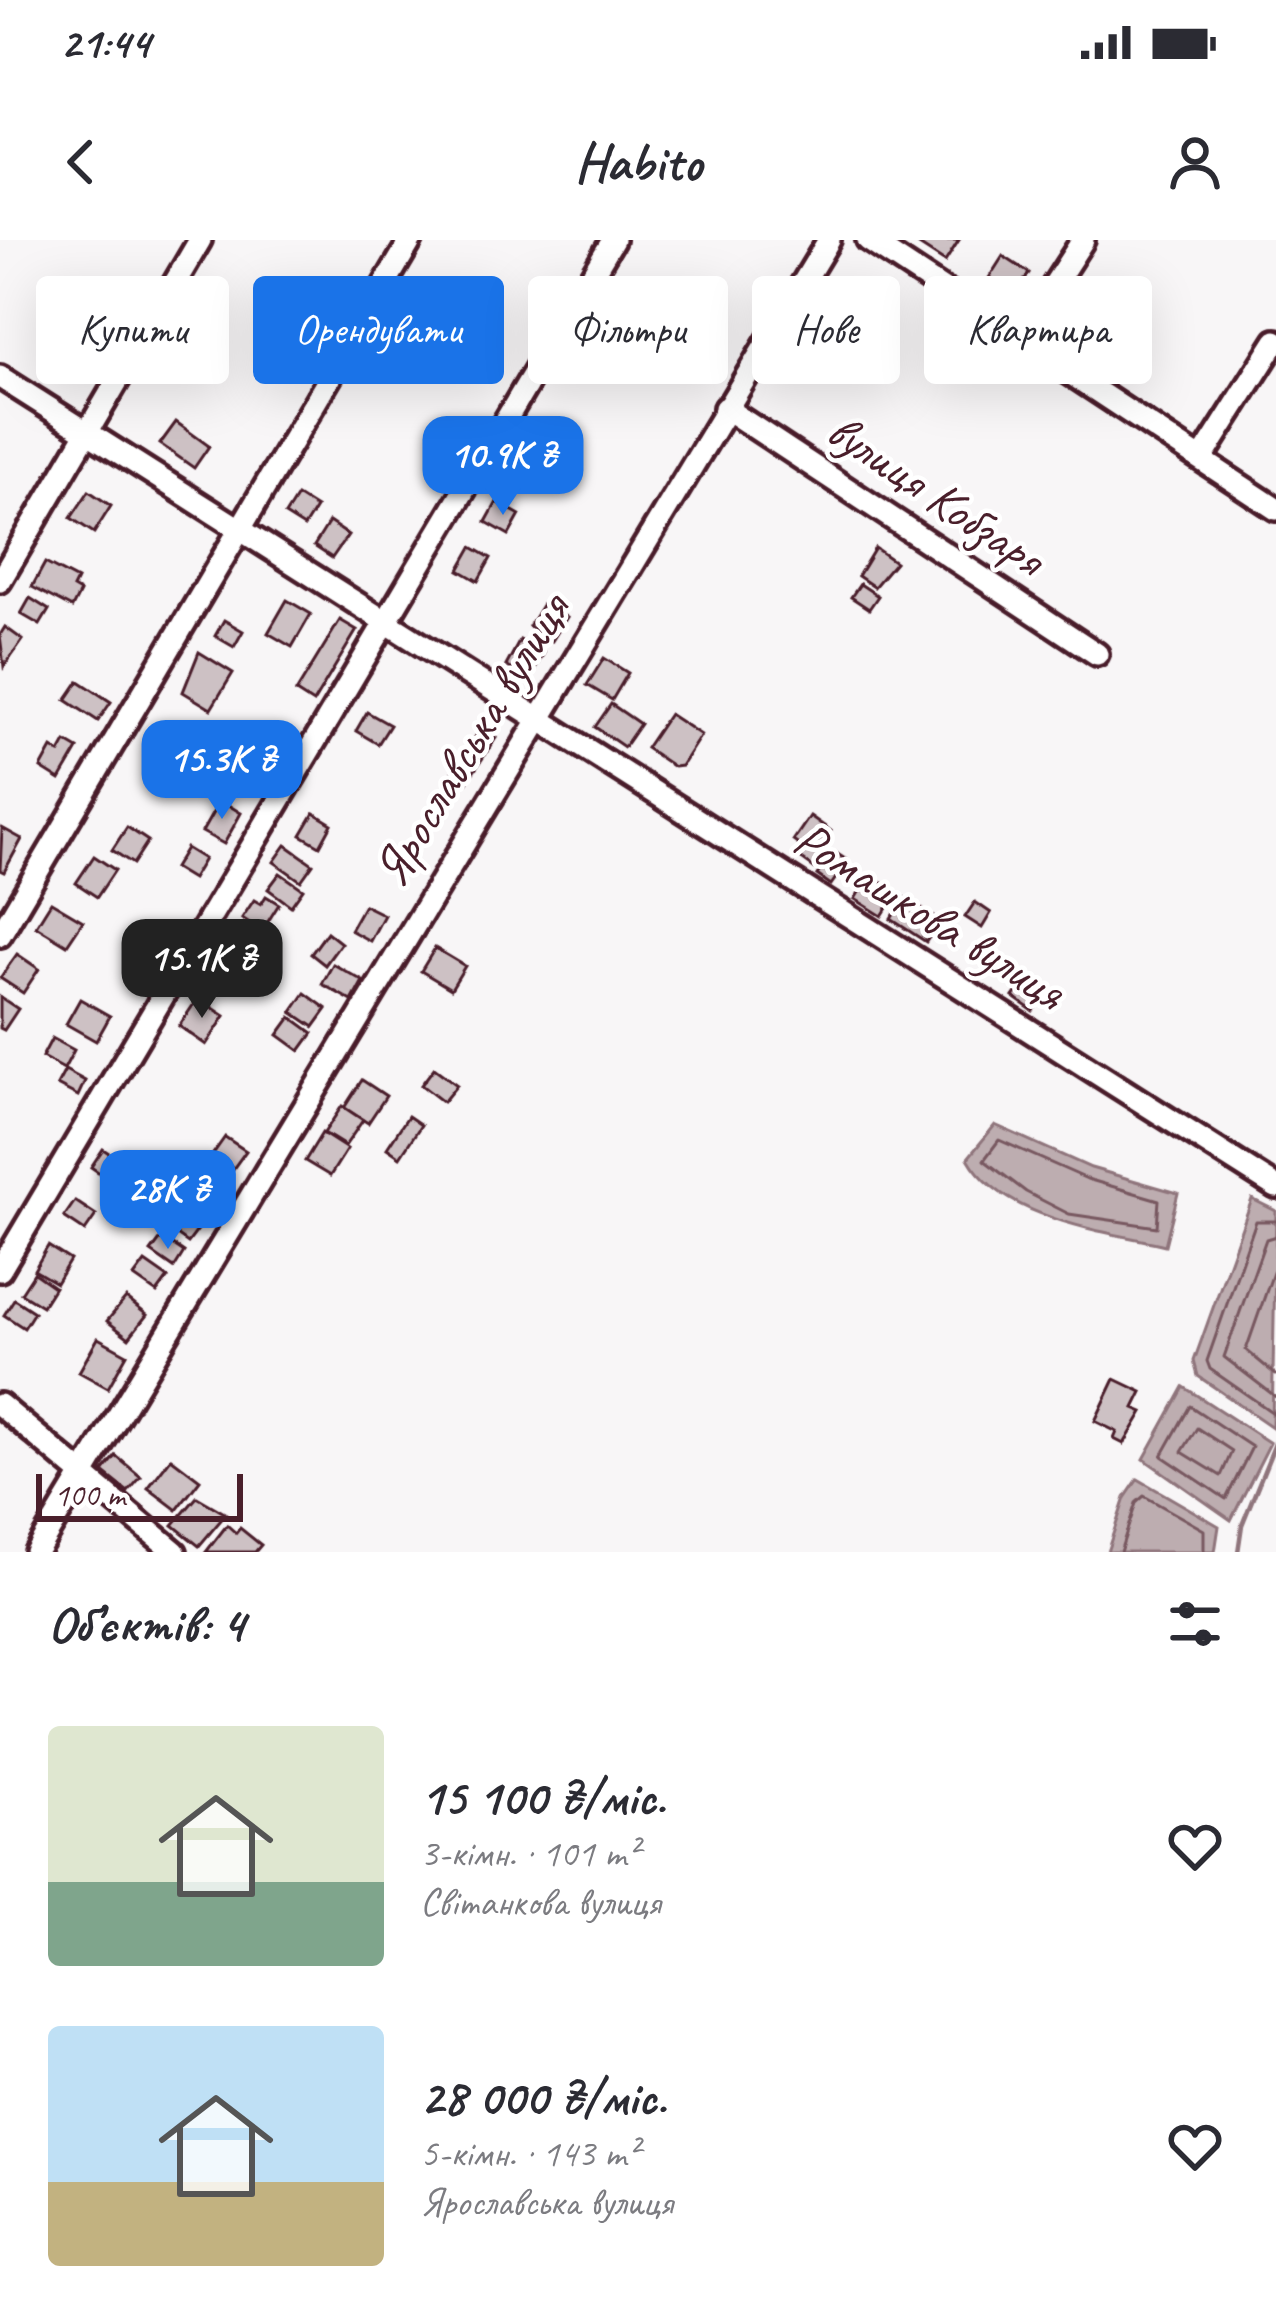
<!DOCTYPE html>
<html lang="uk">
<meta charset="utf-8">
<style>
body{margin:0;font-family:Caveat,sans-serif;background:#f7f7f7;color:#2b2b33;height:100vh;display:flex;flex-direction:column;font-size:45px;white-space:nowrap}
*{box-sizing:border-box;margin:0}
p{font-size:39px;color:#7c7c81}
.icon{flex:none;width:66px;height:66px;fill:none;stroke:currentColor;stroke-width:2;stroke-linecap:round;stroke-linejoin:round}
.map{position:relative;height:1312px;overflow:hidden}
.sheet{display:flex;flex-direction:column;background:#fff;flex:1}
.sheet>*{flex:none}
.banner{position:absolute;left:36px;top:36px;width:1206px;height:108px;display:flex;gap:24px}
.scale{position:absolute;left:36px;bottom:30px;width:207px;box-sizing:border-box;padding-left:12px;border:6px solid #4a1f2b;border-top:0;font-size:33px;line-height:42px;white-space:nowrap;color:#4a1f2b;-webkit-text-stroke:9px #fff;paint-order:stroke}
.price{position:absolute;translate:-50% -102px;padding:0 27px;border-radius:24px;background:#1a73e8;color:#fff;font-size:39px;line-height:78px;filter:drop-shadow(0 3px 6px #0008)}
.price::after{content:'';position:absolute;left:50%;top:72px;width:36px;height:27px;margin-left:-18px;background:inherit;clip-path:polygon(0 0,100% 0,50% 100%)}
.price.selected{background:#222;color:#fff}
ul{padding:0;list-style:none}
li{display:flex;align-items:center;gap:36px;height:300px;padding:0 48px}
li span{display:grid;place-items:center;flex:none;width:336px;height:240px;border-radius:12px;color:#555}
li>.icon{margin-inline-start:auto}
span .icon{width:144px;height:144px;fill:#fffc;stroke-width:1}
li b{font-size:51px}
h2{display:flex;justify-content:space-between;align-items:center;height:144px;padding:0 48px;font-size:51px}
.chip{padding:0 42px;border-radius:12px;background:#fff;box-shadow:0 12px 48px #0002;font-size:42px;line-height:108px}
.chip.selected{background:#1a73e8;color:#fff}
.status{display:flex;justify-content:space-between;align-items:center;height:84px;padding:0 60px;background:#fff;direction:ltr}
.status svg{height:33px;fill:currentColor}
header{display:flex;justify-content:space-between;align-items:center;height:156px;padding:0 48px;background:#fff;font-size:54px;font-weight:800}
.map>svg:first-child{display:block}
.water{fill:#bdadb0;stroke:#8f747b;stroke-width:3}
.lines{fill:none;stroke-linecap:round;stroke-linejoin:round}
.shore{stroke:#785860;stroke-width:3}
.stream{stroke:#8f747b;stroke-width:4.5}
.building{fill:#cdc1c4;stroke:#4a1f2b;stroke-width:3}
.minor-casing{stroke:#4a1f2b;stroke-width:30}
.minor{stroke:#fff;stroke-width:21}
.labels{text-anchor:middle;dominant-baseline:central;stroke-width:9;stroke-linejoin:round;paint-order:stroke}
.street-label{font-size:51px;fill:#4a1f2b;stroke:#fff}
</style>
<div class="status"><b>21:44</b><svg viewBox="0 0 49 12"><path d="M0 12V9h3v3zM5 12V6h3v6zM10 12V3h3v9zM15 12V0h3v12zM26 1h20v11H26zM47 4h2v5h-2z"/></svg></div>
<header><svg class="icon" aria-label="back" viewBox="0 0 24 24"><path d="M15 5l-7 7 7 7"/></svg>Habito<svg class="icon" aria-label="person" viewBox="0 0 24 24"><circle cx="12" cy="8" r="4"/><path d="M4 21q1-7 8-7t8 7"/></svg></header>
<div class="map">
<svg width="1276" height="1312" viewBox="0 0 1276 1312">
<rect width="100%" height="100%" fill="#f8f6f7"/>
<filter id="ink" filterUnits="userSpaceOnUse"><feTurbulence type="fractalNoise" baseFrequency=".00833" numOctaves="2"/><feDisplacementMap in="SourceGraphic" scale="24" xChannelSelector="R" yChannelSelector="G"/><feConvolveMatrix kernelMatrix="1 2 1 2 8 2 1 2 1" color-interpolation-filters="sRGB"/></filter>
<g filter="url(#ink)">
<g class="water">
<path d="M 995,885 L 1091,928 L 1178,953 L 1165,1005 C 1104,991 1003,980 968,918 Z"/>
<polygon points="1252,959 1276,971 1272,1187 1198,1136 1194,1121"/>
<polygon points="1184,1147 1270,1203 1231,1280 1144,1219"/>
<polygon points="1138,1239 1219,1286 1215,1312 1107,1312 1125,1258"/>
</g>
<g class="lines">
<g class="shore">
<polygon points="999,900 1087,939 1159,960 1157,987 1069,974 1026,952 984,920"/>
<polyline points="1276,981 1256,981 1207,1121 1210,1129 1276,1175"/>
<polyline points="1276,996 1266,999 1224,1117 1276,1157"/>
<polyline points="1276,1024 1246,1110 1276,1135"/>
<polygon points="1190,1166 1252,1207 1226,1259 1162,1216"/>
<polygon points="1197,1188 1232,1211 1221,1236 1182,1212"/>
<polyline points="1120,1312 1136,1263 1144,1256 1204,1290 1204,1312"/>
</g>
<polyline class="stream" points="1238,1312 1242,1285 1276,1201"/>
</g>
<g class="building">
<polygon points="922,0 959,0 945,22 919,5"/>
<polygon points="1003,16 1029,33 1013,58 987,41"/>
<polygon points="182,80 200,90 188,113 169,103"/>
<polygon points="176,182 209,206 194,228 160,204"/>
<polygon points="89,251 111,266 94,293 71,278"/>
<polygon points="297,256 316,268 304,287 285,275"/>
<polygon points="497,262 520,275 509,295 486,282"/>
<polygon points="329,282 348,295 332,318 314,306"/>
<polygon points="472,307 491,318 478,341 459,330"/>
<polygon points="875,308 895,322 874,347 858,336"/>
<polygon points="45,323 77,340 73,348 80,352 72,368 32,347"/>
<polygon points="860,344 878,356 869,369 851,357"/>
<polygon points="30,358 49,370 40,385 21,374"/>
<polygon points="287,360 311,374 292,407 268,393"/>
<polygon points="544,362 567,377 552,401 529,386"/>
<polygon points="224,380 243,391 234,407 215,396"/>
<polygon points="340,380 357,390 313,463 296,452"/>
<polygon points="5,387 23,400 4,427 0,395"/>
<polygon points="520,400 544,413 529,439 506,426"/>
<polygon points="199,412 233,433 211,469 183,452"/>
<polygon points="604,418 628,433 612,460 587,445"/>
<polygon points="79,441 111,462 98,481 66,460"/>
<polygon points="611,464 640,484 624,507 595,487"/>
<polygon points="367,472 390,485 378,504 356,491"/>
<polygon points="669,474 701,495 681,526 674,527 646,508"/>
<polygon points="481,488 496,498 467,542 452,533"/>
<polygon points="66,502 78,509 60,540 41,528 52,508 60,513"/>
<polygon points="220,560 241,573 224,604 202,592"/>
<polygon points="314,573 332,584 320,606 301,595"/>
<polygon points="810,576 831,591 814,628 799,617 804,609 793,601"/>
<polygon points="127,587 148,601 133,624 112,610"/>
<polygon points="2,588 22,599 4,632 0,630"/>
<polygon points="286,605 313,624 301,641 274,622"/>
<polygon points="186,608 204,619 192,639 174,628"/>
<polygon points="833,611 848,621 831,645 817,635"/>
<polygon points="94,616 115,630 97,657 76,643"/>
<polygon points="280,633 303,649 291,666 268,649"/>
<polygon points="869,635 897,652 882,676 855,659"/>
<polygon points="266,656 279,664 262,691 242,678 254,660 261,664"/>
<polygon points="905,658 940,681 926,702 891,679"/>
<polygon points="51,662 83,681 67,705 36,686"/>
<polygon points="975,662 991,673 982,688 965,677"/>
<polygon points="364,665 384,675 370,701 350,690"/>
<polygon points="327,692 341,703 325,725 311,714"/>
<polygon points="227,703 256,721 241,747 212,730"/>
<polygon points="435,708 465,726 451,749 421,731"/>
<polygon points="17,714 39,729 23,753 0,738"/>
<polygon points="333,724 363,741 352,761 322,744"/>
<polygon points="1027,737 1047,750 1033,771 1013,757"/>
<polygon points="305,753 327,769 314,787 292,772"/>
<polygon points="0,757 18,769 4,790 0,788"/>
<polygon points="198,758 225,776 206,805 179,786"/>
<polygon points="80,759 110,776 96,801 66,784"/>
<polygon points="291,777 313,793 300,811 278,795"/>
<polygon points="52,798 74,810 64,829 42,817"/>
<polygon points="434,828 457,845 443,862 421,845"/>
<polygon points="65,830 85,841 78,856 57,845"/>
<polygon points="362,840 386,856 368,883 344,868"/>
<polygon points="342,866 363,880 345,906 324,893"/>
<polygon points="408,876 421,885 400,917 387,908"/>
<polygon points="322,893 347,909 330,936 305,921"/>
<polygon points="225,897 246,911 233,929 213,914"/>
<polygon points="103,909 130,927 117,945 91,927"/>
<polygon points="194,944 216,959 205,976 183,961"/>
<polygon points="75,961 96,975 85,991 64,977"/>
<polygon points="179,972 200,987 188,1003 167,988"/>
<polygon points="162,997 184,1012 174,1028 151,1012"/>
<polygon points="48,1006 70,1020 56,1043 34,1030"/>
<polygon points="145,1022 168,1038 157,1053 134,1037"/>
<polygon points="34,1033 54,1047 42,1066 21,1053"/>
<polygon points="126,1058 147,1075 129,1098 107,1081"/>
<polygon points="14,1059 34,1072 24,1088 4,1075"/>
<polygon points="98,1098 127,1114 108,1148 79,1132"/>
<polygon points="1115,1139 1142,1152 1134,1168 1143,1172 1124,1204 1114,1199 1117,1192 1095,1181"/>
<polygon points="116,1216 141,1237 128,1252 103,1232"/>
<polygon points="171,1218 200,1240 177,1270 148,1248"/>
<polygon points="197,1257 226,1274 199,1306 173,1285"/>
<polygon points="227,1285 236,1293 240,1288 261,1305 255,1312 206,1312"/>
</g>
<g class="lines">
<defs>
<g id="minor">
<polyline points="868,0 1276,269"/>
<polyline points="1018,101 1083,0"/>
<polyline points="0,137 1276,947"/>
<polyline points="725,168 1097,414"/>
<polyline points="1202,218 1276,101"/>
<polyline points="0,341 200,0"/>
<polyline points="0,695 411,0"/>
<polyline points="0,1030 613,0"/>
<polyline points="0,1165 175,1312"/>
<polyline points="36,1312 829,0"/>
</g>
</defs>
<use href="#minor" class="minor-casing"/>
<use href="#minor" class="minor"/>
</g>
</g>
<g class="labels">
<g class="street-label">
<text transform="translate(936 254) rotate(34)">вулиця Кобзаря</text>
<text transform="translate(471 500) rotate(-59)">Ярославська вулиця</text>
<text transform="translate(930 675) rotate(32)">Ромашкова вулиця</text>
</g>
</g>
</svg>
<div class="scale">100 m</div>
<b class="price" style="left:503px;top:278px">10.9K ₴</b>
<b class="price" style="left:222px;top:582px">15.3K ₴</b>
<b class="price selected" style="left:202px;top:781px">15.1K ₴</b>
<b class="price" style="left:168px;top:1012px">28K ₴</b>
<div class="banner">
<a class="chip">Купити</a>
<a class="chip selected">Орендувати</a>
<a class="chip">Фільтри</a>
<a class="chip">Нове</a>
<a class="chip">Квартира</a>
</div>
</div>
<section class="sheet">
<h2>Об’єктів: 4<svg class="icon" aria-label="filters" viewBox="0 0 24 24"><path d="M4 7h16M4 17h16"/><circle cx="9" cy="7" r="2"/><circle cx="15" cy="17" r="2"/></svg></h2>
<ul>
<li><span style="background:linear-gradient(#dfe7d0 65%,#7fa58c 0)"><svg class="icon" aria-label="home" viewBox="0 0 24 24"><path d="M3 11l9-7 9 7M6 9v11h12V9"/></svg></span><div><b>15 100 ₴/міс.</b><p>3-кімн. · 101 m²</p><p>Світанкова вулиця</p></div><svg class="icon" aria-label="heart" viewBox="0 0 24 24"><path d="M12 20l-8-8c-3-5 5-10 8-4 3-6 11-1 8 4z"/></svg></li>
<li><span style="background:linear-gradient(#bfe0f5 65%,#c2b280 0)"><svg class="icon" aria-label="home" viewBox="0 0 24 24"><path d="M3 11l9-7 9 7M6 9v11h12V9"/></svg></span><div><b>28 000 ₴/міс.</b><p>5-кімн. · 143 m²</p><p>Ярославська вулиця</p></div><svg class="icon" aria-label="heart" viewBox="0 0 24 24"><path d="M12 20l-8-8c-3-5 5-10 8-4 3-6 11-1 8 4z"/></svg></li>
</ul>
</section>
